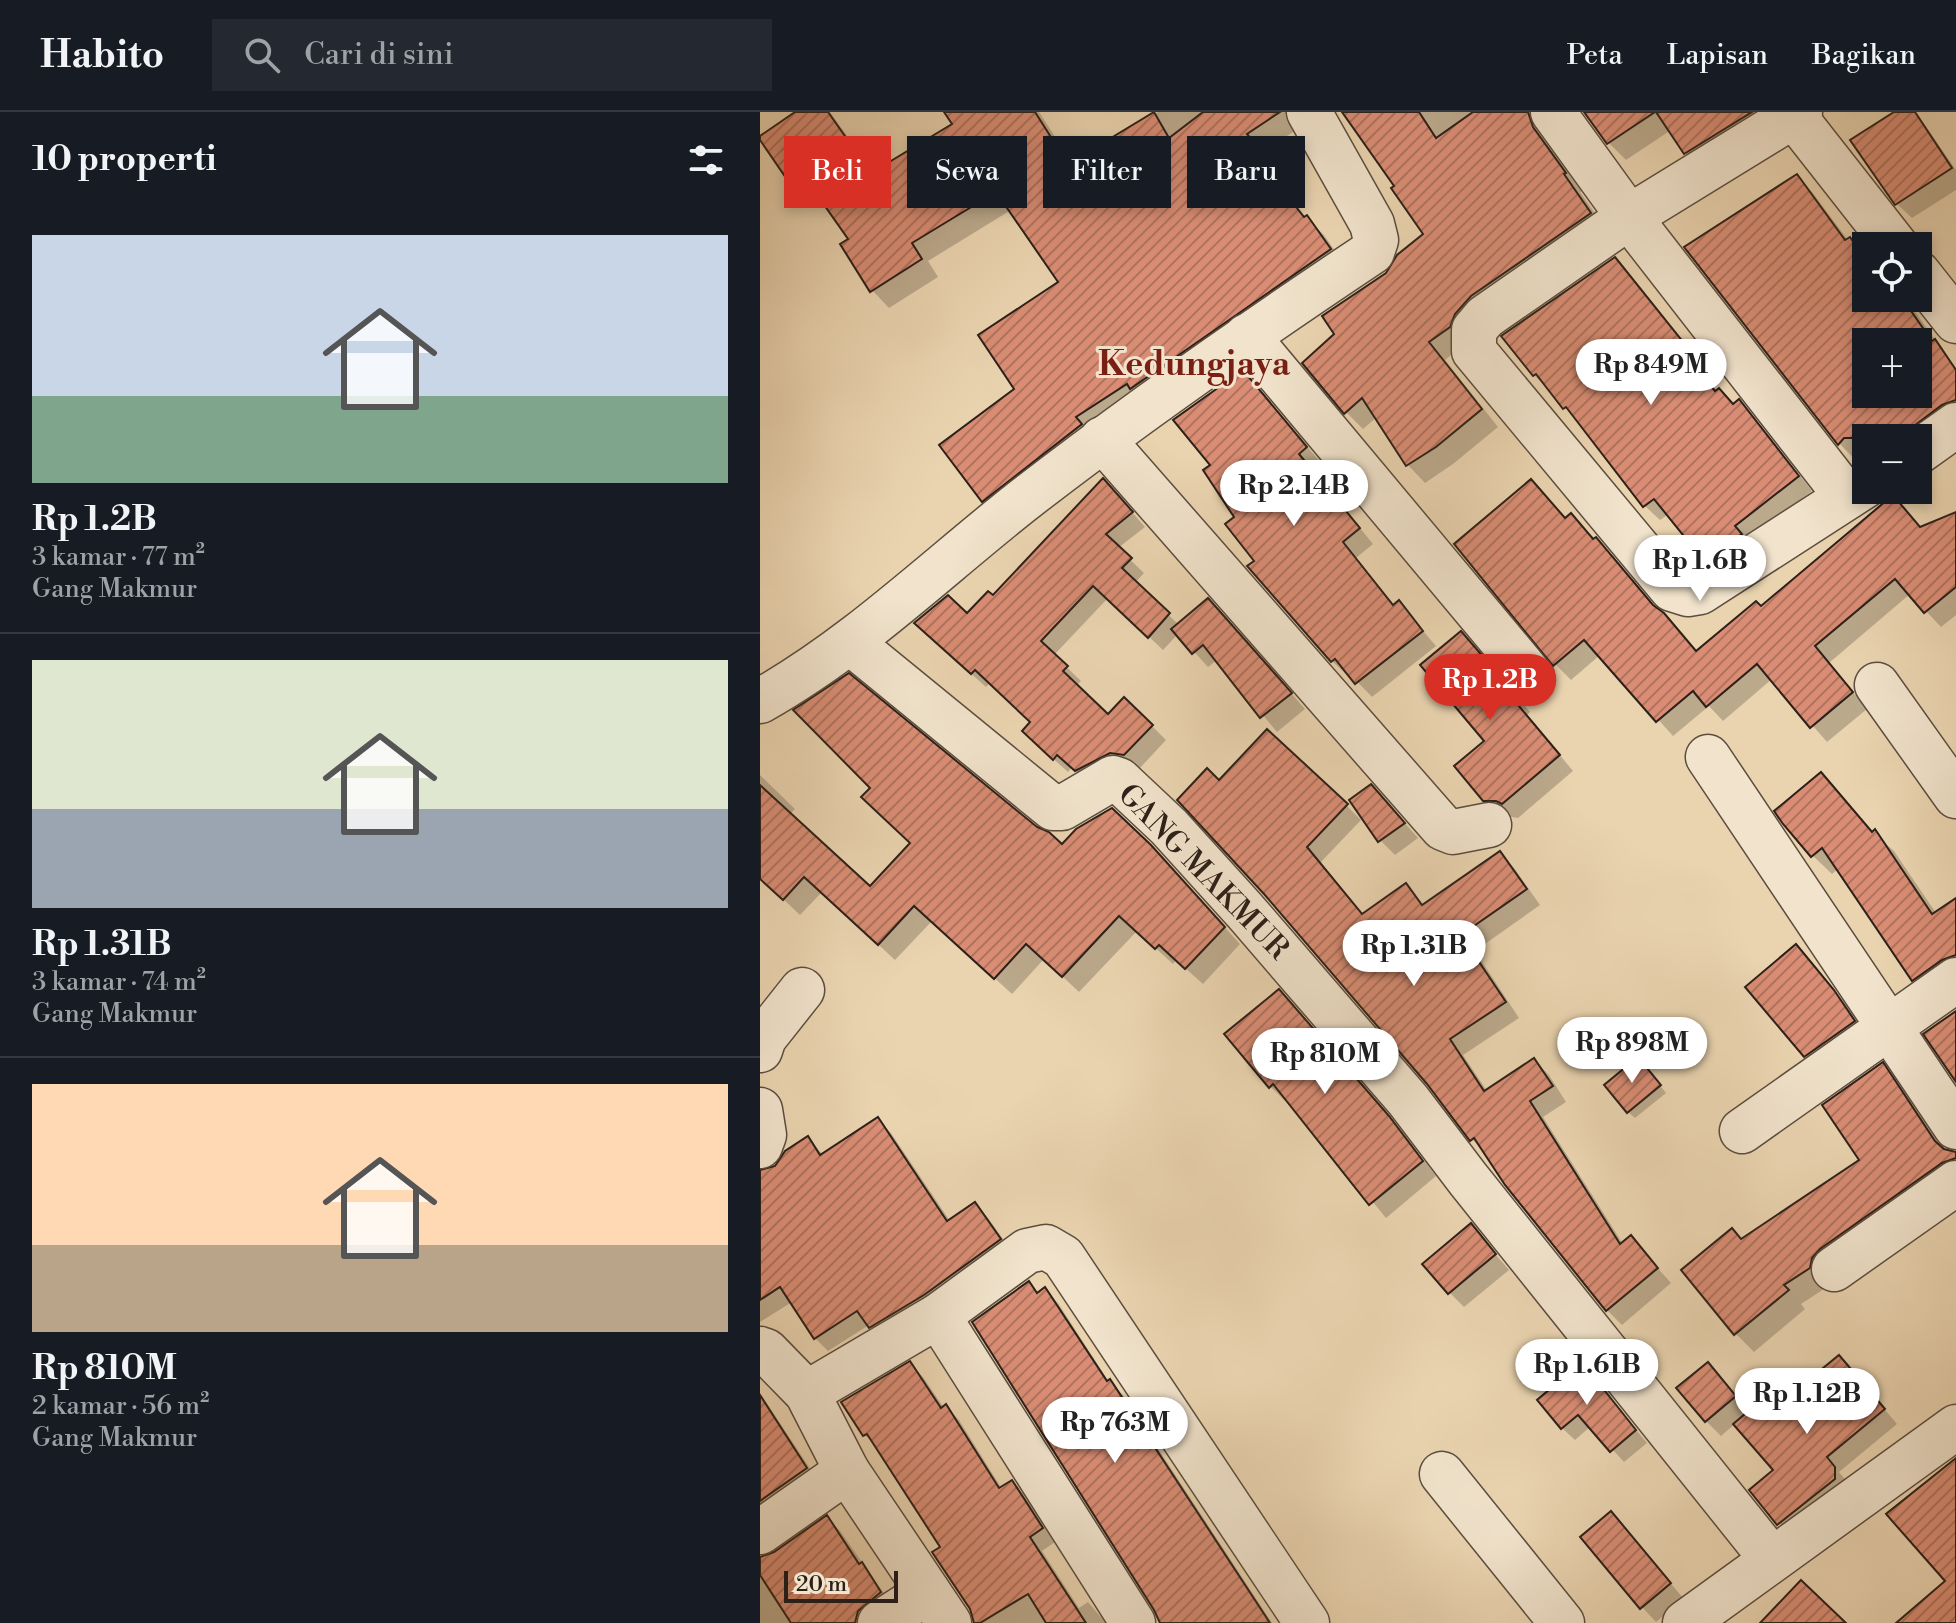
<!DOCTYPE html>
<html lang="id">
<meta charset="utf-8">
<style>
body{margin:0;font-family:"Libre Bodoni",serif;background:#242831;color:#f1f3f6;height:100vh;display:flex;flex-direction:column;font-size:30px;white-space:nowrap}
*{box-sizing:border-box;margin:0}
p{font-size:26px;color:#9ea1a6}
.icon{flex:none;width:44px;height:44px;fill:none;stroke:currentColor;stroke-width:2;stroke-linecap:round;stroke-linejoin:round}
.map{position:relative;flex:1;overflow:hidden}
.details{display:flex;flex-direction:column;background:#171b24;width:760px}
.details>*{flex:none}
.banner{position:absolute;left:24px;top:24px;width:760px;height:72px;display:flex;gap:16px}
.tools{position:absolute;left:1092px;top:120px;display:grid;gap:16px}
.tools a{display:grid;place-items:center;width:80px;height:80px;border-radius:0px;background:#171b24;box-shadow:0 4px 12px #0003;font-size:40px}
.scale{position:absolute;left:24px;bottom:20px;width:114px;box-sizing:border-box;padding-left:8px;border:4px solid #2c2019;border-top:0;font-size:22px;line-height:28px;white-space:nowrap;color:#2c2019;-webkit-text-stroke:6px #f1e3cc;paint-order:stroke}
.price{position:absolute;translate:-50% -68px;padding:0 18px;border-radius:28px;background:#fff;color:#222;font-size:26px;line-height:52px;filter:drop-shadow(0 2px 4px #0008)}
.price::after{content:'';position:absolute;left:50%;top:48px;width:24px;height:18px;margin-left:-12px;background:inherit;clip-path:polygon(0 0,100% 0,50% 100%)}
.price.active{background:#d93025;color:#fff}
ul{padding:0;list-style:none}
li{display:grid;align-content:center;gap:16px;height:424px;padding:0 32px}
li+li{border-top:2px solid #363941}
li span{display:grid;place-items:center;height:248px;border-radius:0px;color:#555}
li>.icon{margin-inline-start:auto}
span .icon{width:144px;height:144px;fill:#fffc;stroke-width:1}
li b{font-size:34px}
h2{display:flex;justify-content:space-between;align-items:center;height:96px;padding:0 32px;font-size:34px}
.chip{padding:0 28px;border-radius:0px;background:#171b24;box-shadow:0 4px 12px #0003;font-size:28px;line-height:72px}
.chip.active{background:#d93025;color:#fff}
header{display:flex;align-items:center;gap:48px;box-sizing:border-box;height:112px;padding:0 40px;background:#171b24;border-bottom:2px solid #363941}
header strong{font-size:38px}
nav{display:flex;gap:44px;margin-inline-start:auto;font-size:28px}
.search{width:560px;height:72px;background:#242831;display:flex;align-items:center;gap:20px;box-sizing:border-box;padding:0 28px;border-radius:0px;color:#9ea1a6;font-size:30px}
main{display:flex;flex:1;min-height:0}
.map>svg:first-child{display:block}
.shadow{fill:#0003;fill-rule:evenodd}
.building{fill:url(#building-hatch);stroke:#2c2019;stroke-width:2;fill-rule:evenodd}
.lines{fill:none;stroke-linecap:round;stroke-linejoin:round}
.minor-casing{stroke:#5c4d3f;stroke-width:47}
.minor{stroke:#f1e3cc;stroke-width:44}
.labels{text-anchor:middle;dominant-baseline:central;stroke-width:6;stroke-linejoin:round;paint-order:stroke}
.street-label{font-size:30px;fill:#2c2019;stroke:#f1e3cc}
.quarter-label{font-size:34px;font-weight:bold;fill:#7a1f14;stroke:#f1e3cc}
</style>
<header>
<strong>Habito</strong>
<div class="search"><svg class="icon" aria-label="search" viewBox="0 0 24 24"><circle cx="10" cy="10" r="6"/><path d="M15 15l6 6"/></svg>Cari di sini</div>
<nav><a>Peta</a><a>Lapisan</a><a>Bagikan</a></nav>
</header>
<main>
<section class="details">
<h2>10 properti<svg class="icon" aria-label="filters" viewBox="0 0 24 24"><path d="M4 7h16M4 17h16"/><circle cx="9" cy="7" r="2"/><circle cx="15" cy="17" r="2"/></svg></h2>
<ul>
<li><span style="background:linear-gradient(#c9d6e8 65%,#7fa58c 0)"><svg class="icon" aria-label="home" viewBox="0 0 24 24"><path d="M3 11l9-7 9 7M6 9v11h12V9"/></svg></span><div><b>Rp 1.2B</b><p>3 kamar · 77 m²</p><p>Gang Makmur</p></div></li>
<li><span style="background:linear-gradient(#dfe7d0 60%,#9aa5b1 0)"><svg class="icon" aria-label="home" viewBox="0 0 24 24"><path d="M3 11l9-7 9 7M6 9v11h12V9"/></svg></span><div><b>Rp 1.31B</b><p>3 kamar · 74 m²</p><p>Gang Makmur</p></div></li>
<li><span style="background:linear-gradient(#ffd9b3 65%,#b9a48a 0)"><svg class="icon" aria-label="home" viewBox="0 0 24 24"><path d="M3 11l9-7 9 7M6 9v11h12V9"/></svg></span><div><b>Rp 810M</b><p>2 kamar · 56 m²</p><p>Gang Makmur</p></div></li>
</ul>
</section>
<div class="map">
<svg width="1196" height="1511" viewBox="0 0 1196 1511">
<defs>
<pattern id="building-hatch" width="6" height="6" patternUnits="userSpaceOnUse" patternTransform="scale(2)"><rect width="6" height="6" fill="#da8d74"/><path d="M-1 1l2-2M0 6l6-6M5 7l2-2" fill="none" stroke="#b1735e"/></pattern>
</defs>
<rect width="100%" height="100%" fill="#ead4b0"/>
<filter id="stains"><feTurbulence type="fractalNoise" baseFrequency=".0025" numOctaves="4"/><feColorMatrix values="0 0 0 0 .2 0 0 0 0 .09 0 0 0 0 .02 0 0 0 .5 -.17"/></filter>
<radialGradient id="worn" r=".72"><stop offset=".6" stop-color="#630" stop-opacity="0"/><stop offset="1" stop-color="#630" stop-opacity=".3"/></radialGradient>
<g class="shadow">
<polygon points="38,0 70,0 114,62 195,13 187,0 279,0 312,51 398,0 549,0 542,14 503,40 520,62 515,66 546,106 564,123 587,156 240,406 223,388 256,277 301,171 251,98 168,149 178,165 129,196 112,178 91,127 64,89 54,95 37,78 1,26"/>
<polygon points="581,0 773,0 786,18 790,34 822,79 820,80 847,119 685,248 738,315 693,352 665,371 648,353 617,305 603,317 586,300 577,222 627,162 665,122 637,74 592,11"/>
<polygon points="826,0 1038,0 943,58 926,40 911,18 866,48 849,31"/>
<polygon points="1137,0 1156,0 1196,58 1196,78 1152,106 1137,92"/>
<path d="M 1037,65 L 1052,80 L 1088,128 L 1090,127 L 1106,144 L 1106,186 L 1141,187 L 1156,201 L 1196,257 L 1196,307 L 1158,326 L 1106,326 L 1106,359 L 1079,331 ZM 1106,230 L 1158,230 L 1158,282 L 1106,282 Z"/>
<polygon points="855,148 937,247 933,250 957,280 974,294 979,290 994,305 1052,379 988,429 959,462 909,402 900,408 885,394 820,310 774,263"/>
<polygon points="498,276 561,351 553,358 613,432 596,446 635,494 639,491 676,534 612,585 589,561 587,563 572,549 496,449 453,354"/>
<polygon points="357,383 385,415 358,436 384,461 375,471 419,513 463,503 545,597 517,620 457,548 448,555 418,522 403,538 348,486 294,543 321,569 316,574 348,604 392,614 406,628 379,657 365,654 331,672 312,655 308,660 278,633 272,611 230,571 226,575 170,525 233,486"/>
<polygon points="1196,402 1196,503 1181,515 1150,482 1069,551 1107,597 1067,630 1012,567 963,609 949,594 913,624 840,543 811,568 795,552 806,408 811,404 852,443 898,499 938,540 1001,496 1161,416"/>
<polygon points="715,536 770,600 767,603 813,659 758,706 740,703 724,687 727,629"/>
<polygon points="0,663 35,697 29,703 111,777 276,717 302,735 407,752 480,832 443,872 416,848 413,852 377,819 319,880 284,847 252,882 172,809 135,848 62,780 40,803 0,765"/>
<polygon points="1061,663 1113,721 1134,739 1176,801 1196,788 1196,870 1172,887 1153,867 1078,757 1072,762 1052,743"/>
<polygon points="459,670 586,693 601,708 560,751 603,803 646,774 664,794 739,742 754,756 780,793 715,839 759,906 703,943 727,979 774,948 789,963 806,990 783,1005 863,1132 871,1126 911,1171 862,1213 847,1198 746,1072 727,1042 712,1027"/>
<polygon points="626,690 658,726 635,743 620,728"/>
<polygon points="1036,835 1089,896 1108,924 1060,958 1045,943"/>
<polygon points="534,894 643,1021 676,1064 626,1106 528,987 525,989 510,974"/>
<polygon points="1122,953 1141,971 1187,1040 1196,1042 1196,1072 1067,1175 1041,1192 1045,1197 994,1240 976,1222 981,1129 1102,1048"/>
<polygon points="885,955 906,981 875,1006 868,1000"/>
<polygon points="118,1008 131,1021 190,1109 215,1092 228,1106 253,1141 123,1228 109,1213 68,1239 55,1226 32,1190 0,1210 0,1068 48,1026 63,1043"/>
<polygon points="711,1114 749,1158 704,1195 690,1181"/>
<polygon points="269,1171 279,1182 285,1178 298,1191 349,1270 363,1283 512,1511 400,1511"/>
<polygon points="150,1252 163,1265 184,1296 186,1295 199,1308 242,1377 252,1370 265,1384 295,1430 282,1439 319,1496 328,1490 346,1511 218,1511 182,1436 119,1337 105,1323"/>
<polygon points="948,1252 990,1301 1008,1304 1092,1259 1137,1312 1079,1360 1093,1377 1032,1426 992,1379 1016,1359 976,1311 961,1324 946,1309"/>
<polygon points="822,1253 887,1331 864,1350 831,1314 815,1328 802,1316"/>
<polygon points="0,1281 59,1370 0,1412"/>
<polygon points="851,1402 924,1487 896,1510 882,1495"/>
<polygon points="67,1406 80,1419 133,1494 113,1511 0,1511 0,1446 15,1442"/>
</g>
<g class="building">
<polygon points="35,0 68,0 111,61 192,12 184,0 275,0 308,52 394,0 409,26 443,0 520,0 487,22 504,43 499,48 544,105 547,103 571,137 370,277 367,272 316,305 322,312 222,390 179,333 254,277 218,223 298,170 236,80 152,131 162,147 110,180 80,132 88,127 48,70 35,79 0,28 0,24"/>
<polygon points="582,0 659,0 676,26 713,0 768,0 773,15 806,61 804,62 831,101 711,184 695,202 690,215 669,230 722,297 676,335 646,354 602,286 584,302 542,251 574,222 562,204 626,161 637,143 663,122 631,76 634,74"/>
<polygon points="824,0 895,0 847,32"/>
<polygon points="896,0 992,0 924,42"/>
<polygon points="1134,0 1155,0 1192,56 1135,93 1090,28"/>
<path d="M 1037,62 L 1085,128 L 1090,125 L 1106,148 L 1106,186 L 1142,186 L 1172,229 L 1175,227 L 1196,258 L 1196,288 L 1182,293 L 1138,326 L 1084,326 L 1078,333 L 924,135 ZM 1106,230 L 1158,230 L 1158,282 L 1106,282 Z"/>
<polygon points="855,145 924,231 919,235 955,279 959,276 973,292 979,287 1039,364 975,414 982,422 943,448 894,387 883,395 806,295 803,297 776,262 773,264 741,224"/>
<polygon points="483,258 547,335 539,342 600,416 583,430 633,493 639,488 663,519 595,572 575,547 571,550 487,454 494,449 465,412 474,405 443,358 450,353 413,308"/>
<polygon points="343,366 373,400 346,422 372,446 362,456 410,501 388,526 333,474 281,529 308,554 303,559 348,602 364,585 393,613 364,643 350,641 315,659 297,643 293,648 262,619 270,610 215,558 211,562 154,511 188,483 207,501 228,479 233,483"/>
<polygon points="771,367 805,406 811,401 833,427 836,425 893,493 904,501 936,539 996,489 1001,494 1133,383 1160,415 1196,400 1196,475 1164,501 1135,467 1055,534 1093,580 1050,616 997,552 946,595 933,579 896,610 824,528 793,554 694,432"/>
<polygon points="448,486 532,581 500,606 443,533 432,542 411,517"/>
<polygon points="701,519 757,584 753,587 800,643 742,692 736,689 723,689 694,654 724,629 660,553"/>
<polygon points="89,561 277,715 289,720 302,732 316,717 352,696 391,733 465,815 425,857 399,833 395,837 359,804 302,865 266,832 234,867 154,794 118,833 44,765 23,788 0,767 0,673 110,774 150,731 101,685 110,676 33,598"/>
<polygon points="507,617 588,692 547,735 602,802 646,771 662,793 740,739 767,777 701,823 746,890 690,927 724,979 774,946 793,974 770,989 860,1132 871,1123 898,1156 846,1199 745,1073 714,1026 710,1029 667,972 504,782 417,688 447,656 459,668"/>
<polygon points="1061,660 1112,720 1115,717 1172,802 1196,786 1196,843 1182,848 1152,869 1062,736 1051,745 1023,712 1014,699"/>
<polygon points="611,672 645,711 618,730 589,688"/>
<polygon points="1036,832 1074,878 1095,909 1044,945 985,875"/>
<polygon points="519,877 629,1004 663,1049 609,1093 513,972 509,976 464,922"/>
<polygon points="1196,899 1196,970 1163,922"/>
<polygon points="878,945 901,973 867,1001 844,973"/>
<polygon points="1123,950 1175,1029 1184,1037 1196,1040 1196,1046 1182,1051 1060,1137 1052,1146 1050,1156 1024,1173 1029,1178 974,1223 921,1158 972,1116 981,1127 1099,1048 1062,993"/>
<polygon points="118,1005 187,1109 215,1090 241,1127 164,1183 109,1216 97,1199 54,1227 20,1175 0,1188 0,1058 15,1054 25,1039 48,1024 60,1043"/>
<polygon points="711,1111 736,1142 688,1182 662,1152"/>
<polygon points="269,1169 277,1181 285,1175 347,1269 350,1267 510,1511 400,1511 394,1498 212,1210"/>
<polygon points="1079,1243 1125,1297 1067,1345 1075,1355 1075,1367 1017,1413 989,1378 1013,1358 973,1312 998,1291 1007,1302"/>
<polygon points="150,1249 181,1296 186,1292 239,1376 252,1368 283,1416 270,1425 326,1511 286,1511 268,1482 220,1511 214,1511 210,1497 172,1440 180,1435 107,1322 103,1324 81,1290"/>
<polygon points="822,1250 876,1318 850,1340 818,1303 801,1317 777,1288"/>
<polygon points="948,1250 976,1284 945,1310 916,1276"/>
<polygon points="0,1283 47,1356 0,1389"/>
<polygon points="1196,1346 1196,1511 1136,1511 1185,1469 1126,1402"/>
<polygon points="851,1399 911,1471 880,1497 820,1425"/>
<polygon points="67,1403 99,1452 102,1450 121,1480 98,1499 95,1511 31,1511 0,1463 0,1445 14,1440"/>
<polygon points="1041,1468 1086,1511 1000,1511"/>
</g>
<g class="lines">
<defs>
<g id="minor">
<polyline points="793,0 869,105 1087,385"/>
<polyline points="1040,0 869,105 725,205 714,218 714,239 912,477 928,482 940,480 1106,373"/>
<polyline points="1034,4 1136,134"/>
<polyline points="1158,161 1196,209"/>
<polyline points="487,224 772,565"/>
<polyline points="342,327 683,716 693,720 729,713"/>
<polyline points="1158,340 1196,313"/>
<polyline points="91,531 293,696 302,696 353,666 359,668 409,715 485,799 648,988 708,1067 1011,1446"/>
<polyline points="1117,573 1196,684"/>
<path d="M 0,589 C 96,535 175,458 261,390 C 374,302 492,220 612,140 L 616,128 L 612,112 L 549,0"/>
<polyline points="948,645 1196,1015"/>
<polyline points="0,938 4,926 42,878"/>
<polyline points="0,998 4,1023 0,1034"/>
<polyline points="982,1019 1196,868"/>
<polyline points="1074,1157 1196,1071"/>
<polyline points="178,1204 373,1511"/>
<polyline points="0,1237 6,1239 47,1281 87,1359 189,1511"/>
<polyline points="47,1281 178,1204 267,1139 286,1135 303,1145 547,1511"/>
<polyline points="682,1362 802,1511"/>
<polyline points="0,1420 87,1359"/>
<polyline points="120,1511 168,1480"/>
<polyline points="925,1511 1196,1315"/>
</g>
</defs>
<use href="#minor" class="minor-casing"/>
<use href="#minor" class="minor"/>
</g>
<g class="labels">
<g class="street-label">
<text transform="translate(443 760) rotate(46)">GANG MAKMUR</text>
</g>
<g class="quarter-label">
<text x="434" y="253">Kedungjaya</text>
</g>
</g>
<rect width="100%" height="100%" filter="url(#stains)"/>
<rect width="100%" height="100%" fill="url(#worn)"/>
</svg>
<div class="tools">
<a><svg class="icon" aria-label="locate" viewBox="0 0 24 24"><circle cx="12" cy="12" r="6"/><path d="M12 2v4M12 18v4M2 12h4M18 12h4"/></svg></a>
<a>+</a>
<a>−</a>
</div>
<div class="scale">20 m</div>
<b class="price" style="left:891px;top:295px">Rp 849M</b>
<b class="price" style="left:534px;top:416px">Rp 2.14B</b>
<b class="price" style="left:940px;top:491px">Rp 1.6B</b>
<b class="price active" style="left:730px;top:610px">Rp 1.2B</b>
<b class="price" style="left:654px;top:876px">Rp 1.31B</b>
<b class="price" style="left:872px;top:973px">Rp 898M</b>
<b class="price" style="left:565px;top:984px">Rp 810M</b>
<b class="price" style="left:827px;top:1295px">Rp 1.61B</b>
<b class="price" style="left:1047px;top:1324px">Rp 1.12B</b>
<b class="price" style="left:355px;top:1353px">Rp 763M</b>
<div class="banner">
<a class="chip active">Beli</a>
<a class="chip">Sewa</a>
<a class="chip">Filter</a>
<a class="chip">Baru</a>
</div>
</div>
</main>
